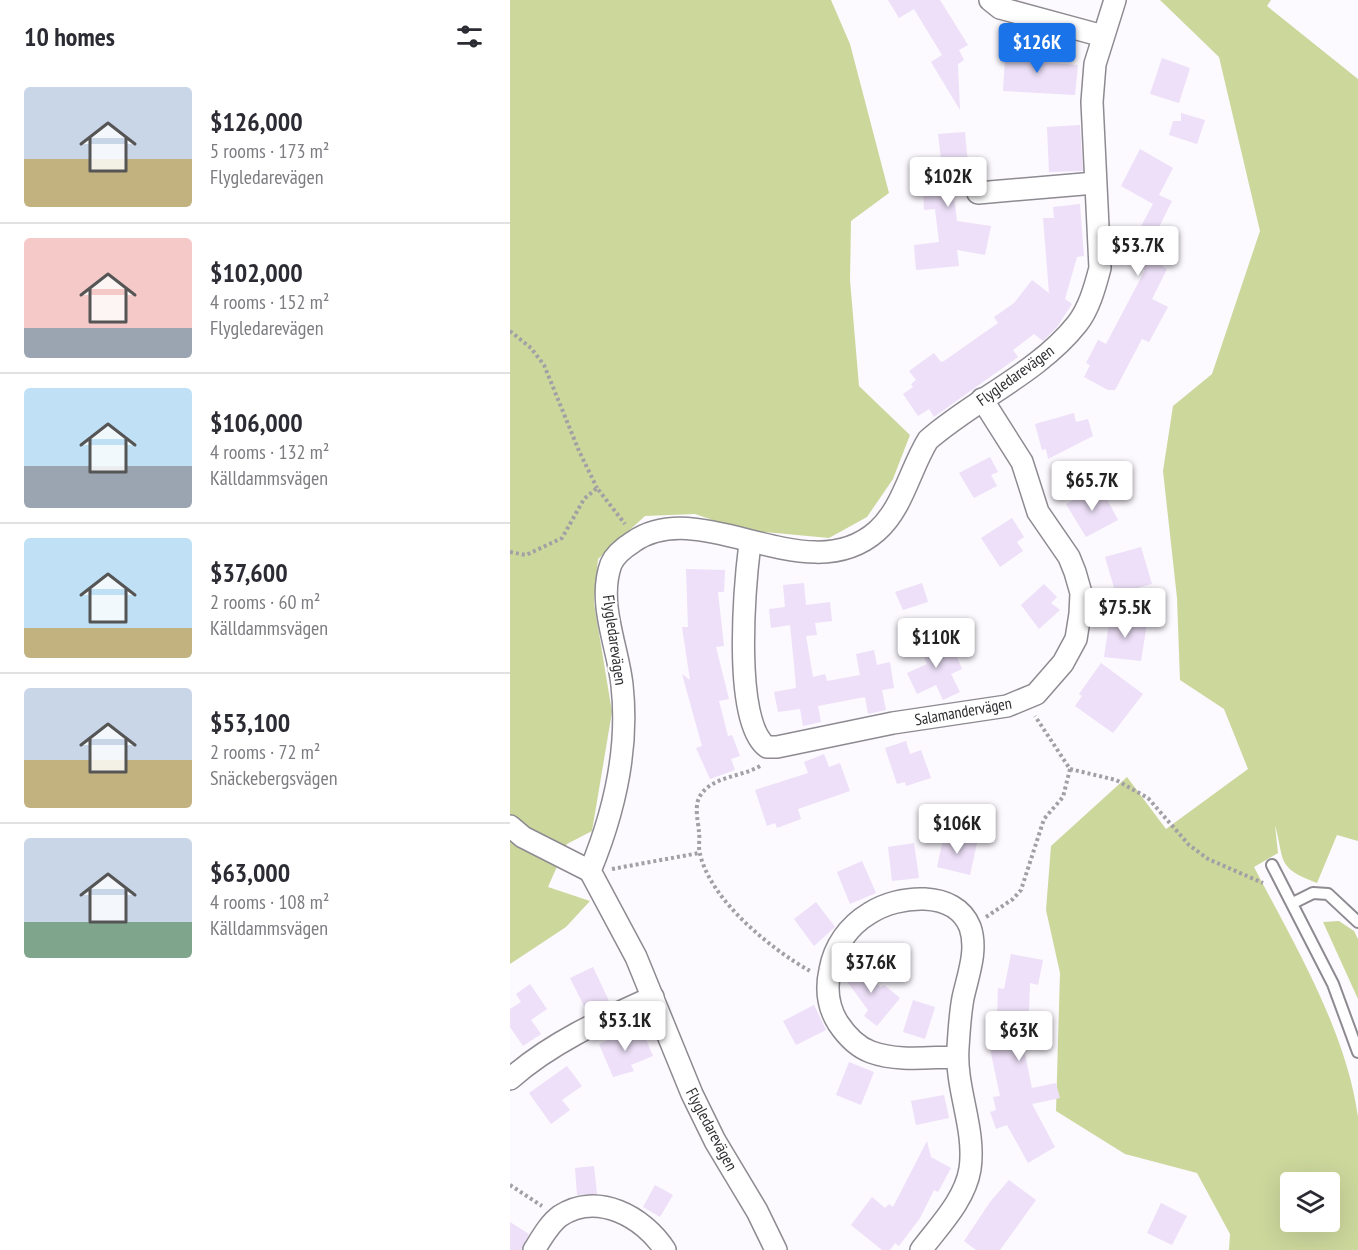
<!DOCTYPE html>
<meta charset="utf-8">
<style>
body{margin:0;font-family:"PT Sans Narrow",sans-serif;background:#f7f7f7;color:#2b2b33;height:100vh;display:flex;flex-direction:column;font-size:22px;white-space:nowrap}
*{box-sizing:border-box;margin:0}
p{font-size:20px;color:#7c7c81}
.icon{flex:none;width:33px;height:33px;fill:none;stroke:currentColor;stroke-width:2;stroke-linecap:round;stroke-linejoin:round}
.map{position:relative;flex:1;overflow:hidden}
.drawer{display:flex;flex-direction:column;background:#fff;width:510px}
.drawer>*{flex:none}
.tools{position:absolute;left:770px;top:1172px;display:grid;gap:12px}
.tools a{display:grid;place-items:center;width:60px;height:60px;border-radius:6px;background:#fff;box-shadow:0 6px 24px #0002;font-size:30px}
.price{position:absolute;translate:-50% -51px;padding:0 14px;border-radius:6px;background:#fff;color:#222;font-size:20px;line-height:39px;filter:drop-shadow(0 2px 3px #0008)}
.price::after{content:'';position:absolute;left:50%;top:36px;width:18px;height:14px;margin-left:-9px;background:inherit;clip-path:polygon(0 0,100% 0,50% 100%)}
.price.selected{background:#1a73e8;color:#fff}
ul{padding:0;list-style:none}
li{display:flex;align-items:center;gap:18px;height:150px;padding:0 24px}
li+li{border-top:2px solid #e1e1e2}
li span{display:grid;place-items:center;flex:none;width:168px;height:120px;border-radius:6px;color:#555}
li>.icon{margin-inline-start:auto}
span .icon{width:72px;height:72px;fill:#fffc;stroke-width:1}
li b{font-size:26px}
h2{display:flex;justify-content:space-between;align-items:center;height:72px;padding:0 24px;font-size:26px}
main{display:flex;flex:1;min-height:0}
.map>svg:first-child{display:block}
.green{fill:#ccd79c;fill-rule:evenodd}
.building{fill:#ede0f8}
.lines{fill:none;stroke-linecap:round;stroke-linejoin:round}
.service-casing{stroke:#8e8a91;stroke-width:14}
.minor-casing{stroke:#8e8a91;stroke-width:24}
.path{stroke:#a3a0a5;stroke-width:4;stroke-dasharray:3 3;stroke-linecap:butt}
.service{stroke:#fff;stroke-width:10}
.minor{stroke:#fff;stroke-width:21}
.labels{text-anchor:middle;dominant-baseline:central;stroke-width:4.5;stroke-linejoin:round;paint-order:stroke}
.street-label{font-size:16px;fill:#302e31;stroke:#fff}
</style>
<main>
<section class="drawer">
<h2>10 homes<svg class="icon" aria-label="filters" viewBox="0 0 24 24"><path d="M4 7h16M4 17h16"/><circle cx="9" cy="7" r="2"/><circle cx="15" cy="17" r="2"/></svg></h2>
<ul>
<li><span style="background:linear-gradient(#c9d6e8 60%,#c2b280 0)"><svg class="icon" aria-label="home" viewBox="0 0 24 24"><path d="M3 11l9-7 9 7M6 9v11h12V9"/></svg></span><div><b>$126,000</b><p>5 rooms · 173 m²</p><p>Flygledarevägen</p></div></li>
<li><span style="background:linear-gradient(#f6c9c9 75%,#9aa5b1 0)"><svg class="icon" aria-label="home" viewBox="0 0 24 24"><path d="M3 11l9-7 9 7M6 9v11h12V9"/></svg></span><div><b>$102,000</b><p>4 rooms · 152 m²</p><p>Flygledarevägen</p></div></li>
<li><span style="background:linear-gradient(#bfe0f5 65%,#9aa5b1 0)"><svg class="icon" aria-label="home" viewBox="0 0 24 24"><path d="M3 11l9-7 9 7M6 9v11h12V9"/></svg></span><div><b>$106,000</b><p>4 rooms · 132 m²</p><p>Källdammsvägen</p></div></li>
<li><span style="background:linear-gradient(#bfe0f5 75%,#c2b280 0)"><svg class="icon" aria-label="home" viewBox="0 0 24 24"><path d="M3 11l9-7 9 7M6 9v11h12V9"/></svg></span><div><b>$37,600</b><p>2 rooms · 60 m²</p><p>Källdammsvägen</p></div></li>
<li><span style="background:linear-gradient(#c9d6e8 60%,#c2b280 0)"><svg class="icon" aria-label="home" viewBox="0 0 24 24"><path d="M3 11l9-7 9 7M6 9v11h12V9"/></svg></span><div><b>$53,100</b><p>2 rooms · 72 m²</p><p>Snäckebergsvägen</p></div></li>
<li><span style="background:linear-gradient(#c9d6e8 70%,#7fa58c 0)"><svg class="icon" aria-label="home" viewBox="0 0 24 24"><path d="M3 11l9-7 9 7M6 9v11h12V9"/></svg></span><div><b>$63,000</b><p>4 rooms · 108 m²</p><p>Källdammsvägen</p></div></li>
</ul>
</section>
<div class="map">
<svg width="848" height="1250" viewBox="0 0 848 1250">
<rect width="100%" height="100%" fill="#fcf9ff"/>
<g class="green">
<polygon points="0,0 321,0 340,44 379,193 341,221 340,280 349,386 400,435 383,479 357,517 319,538 232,530 185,514 135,516 88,559 84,603 102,712 82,831 57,844 38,887 80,901 56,927 0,964"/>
<path d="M 650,0 L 761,0 L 757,6 L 848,79 L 848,841 L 827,835 L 807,883 C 766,867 775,862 765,825 L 768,853 L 744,867 C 784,944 836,1030 848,1117 C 848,1155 848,1210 848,1250 L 719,1250 L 720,1234 L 687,1173 L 615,1154 L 546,1111 L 550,973 L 536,910 L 541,846 L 617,777 L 656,829 L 738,769 L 714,709 L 670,680 L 667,598 L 653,471 L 663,406 L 702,374 L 750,231 L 709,57 ZM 780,1182 L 819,1182 L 819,1221 L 780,1221 Z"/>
<polygon points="829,921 844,931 848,939 848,999 813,922"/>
</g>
<g class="building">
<polygon points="378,0 430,0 458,45 449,50 454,60 448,64 450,110 421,62 432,55 404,9 389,18"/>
<polygon points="506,46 529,48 528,62 568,65 565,95 493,91 495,57"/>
<polygon points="652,58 680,68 669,103 640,94"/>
<polygon points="671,113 695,120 687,144 659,135 663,121 671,121"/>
<polygon points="570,125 573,171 539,172 537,127"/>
<polygon points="455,132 459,174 446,176 447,180 442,180 447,221 481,226 475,255 447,250 449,266 406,270 404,245 429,242 425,209 414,210 412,161 431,159 428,134"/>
<polygon points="630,149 663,168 649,195 662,201 647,231 665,241 652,266 657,269 642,299 658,307 639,342 632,339 605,390 598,390 574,377 580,365 576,363 588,340 596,344 635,270 614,258 643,204 611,186"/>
<polygon points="570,204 574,256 567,257 555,299 562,304 547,327 533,341 524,334 503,350 508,357 424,417 419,409 408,416 393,394 403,387 401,384 406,380 399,371 424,353 431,362 434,361 488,323 484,317 504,303 522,280 539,293 533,218 544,218 543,207"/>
<polygon points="564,413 566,422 578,419 583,436 538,459 536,449 532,450 525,424"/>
<polygon points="480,457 488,472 481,475 487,486 464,498 449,473"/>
<polygon points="590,486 608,520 576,537 556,504"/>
<polygon points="502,518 514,537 507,542 513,551 490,567 471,538"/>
<polygon points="631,547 642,584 606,594 595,557"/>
<polygon points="176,569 215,570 214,592 208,592 214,646 206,647 219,699 209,701 218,736 222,735 230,756 221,759 225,770 200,779 186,748 192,746 172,674 180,680 172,627 178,627"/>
<polygon points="294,583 296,605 320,602 322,621 305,623 307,635 296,636 303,677 315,674 317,681 350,675 346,654 364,650 367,665 380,662 384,688 372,690 376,710 358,714 355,697 308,706 311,722 293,726 290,709 268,712 264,692 286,688 284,664 280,625 261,628 259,609 275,607 273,585"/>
<polygon points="412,583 418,602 393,610 385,592"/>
<polygon points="534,584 547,597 541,603 550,610 529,629 511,605"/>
<polygon points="600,617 637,623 631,661 594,657"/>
<polygon points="425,636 431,650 442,645 452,669 441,674 450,692 433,700 426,685 407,694 397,673 417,664 408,644"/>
<polygon points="591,663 633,694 603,733 565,706 572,696 569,694"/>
<polygon points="396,741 400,754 411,750 421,778 396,786 395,782 387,784 375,748"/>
<polygon points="314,754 319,767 330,763 340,791 288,809 291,819 267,828 265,823 257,826 245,790 298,773 294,762"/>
<polygon points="434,835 467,843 460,875 427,867"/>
<polygon points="404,843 409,878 382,881 378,847"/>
<polygon points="352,861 366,893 340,904 327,872"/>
<polygon points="306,902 325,927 304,946 284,919"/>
<polygon points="501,954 533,960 528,985 520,983 518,1040 512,1040 522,1088 546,1083 550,1098 522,1104 545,1147 518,1163 497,1125 486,1129 480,1112 486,1110 483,1097 490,1096 480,1049 486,1049 488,988 494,989"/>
<polygon points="351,962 370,987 374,985 390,998 367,1026 354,1016 358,1010 333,976"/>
<polygon points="83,967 99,1001 77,1012 60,978"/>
<polygon points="20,984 37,1009 21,1020 31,1034 13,1046 0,1027 0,1009 11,1002 6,994"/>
<polygon points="403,1000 425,1007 415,1039 393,1032"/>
<polygon points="304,1005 316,1030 286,1045 273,1021"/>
<polygon points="132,1030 143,1056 121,1065 124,1071 103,1077 89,1044 111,1034 113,1038"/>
<polygon points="339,1062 364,1072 351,1105 326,1095"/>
<polygon points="57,1066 72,1086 52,1100 60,1110 41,1124 19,1093"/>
<polygon points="434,1095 439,1118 406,1125 401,1101"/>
<polygon points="417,1141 421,1157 441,1168 428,1192 424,1190 410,1218 389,1246 385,1243 380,1250 372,1250 341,1225 362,1197 375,1208 379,1204 383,1207"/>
<polygon points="84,1166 87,1194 67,1195 65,1168"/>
<polygon points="499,1180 526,1200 490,1250 466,1250 454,1241 480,1202"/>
<polygon points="145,1185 163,1195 150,1217 133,1207"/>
<polygon points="651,1203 677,1216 662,1245 637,1233"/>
<polygon points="0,1222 19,1234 11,1250 0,1250"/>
</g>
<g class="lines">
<defs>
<g id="service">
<polyline points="762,865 823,984 848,1052"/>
<polyline points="783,903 803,893 818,894 848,922"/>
</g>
<g id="minor">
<polyline points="480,0 490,8 593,36"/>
<polyline points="468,193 585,183"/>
<path d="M 240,543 C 235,583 222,722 257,747 L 267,747 L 383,723 L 497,706 L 526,694 L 553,663 L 566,639 L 570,614 L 571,593 L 565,572 L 559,557 L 528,512 L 512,462 L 472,399"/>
<polyline points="0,826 13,837 80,871"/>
<path d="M 0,1079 C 42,1042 92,1020 143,997"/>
<path d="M 24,1250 C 31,1239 39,1224 50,1216 C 87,1191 134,1217 155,1250"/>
<path d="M 266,1250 L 247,1211 L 205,1141 L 182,1094 L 126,957 L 80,871 C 104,813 119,748 112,685 C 108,647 87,603 101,564 C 105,555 115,547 123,542 C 191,494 297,593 367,531 C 393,508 400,469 418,440 C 465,399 528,373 567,324 C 579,309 585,287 590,268 L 582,102 L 585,64 L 605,0"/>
<path d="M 411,1250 C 429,1226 455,1200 460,1169 C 466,1129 445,1088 448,1048 C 449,1031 450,1014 453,998 C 458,975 468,950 460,927 C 445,889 388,895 360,913 C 338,926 324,947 320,970 C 316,988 318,1007 328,1023 C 336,1035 347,1047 361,1052 C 388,1062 420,1057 447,1057"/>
</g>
</defs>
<use href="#service" class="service-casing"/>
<use href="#minor" class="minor-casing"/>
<g class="path">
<polyline points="0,331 21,348 34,365 69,451 87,488"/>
<polyline points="0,552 16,555 52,538 74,499 87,488 115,524"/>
<path d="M 250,766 C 232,777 202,776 190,796 C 184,806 188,821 189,832 C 190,839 188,848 190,854 C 201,901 261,949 300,971"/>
<polyline points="560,769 606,780 638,798 679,845 698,859 753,883"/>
<polyline points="102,869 189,853"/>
<polyline points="476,917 503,899 511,890 534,819 553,797 560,769 525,716"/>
<polyline points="0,1185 32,1206"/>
</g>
<use href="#service" class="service"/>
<use href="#minor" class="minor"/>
</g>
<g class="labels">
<g class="street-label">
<text transform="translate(505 375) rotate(-36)">Flygledarevägen</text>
<text transform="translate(105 640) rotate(82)">Flygledarevägen</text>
<text transform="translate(453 711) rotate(-10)">Salamandervägen</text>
<text transform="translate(202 1129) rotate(62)">Flygledarevägen</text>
</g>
</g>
</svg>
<div class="tools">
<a><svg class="icon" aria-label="layers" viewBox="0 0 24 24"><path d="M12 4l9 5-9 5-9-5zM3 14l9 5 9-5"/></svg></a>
</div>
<b class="price selected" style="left:527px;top:74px">$126K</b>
<b class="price" style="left:438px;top:208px">$102K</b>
<b class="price" style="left:628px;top:277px">$53.7K</b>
<b class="price" style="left:582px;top:512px">$65.7K</b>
<b class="price" style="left:615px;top:639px">$75.5K</b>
<b class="price" style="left:426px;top:669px">$110K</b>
<b class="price" style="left:447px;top:855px">$106K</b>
<b class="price" style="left:361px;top:994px">$37.6K</b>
<b class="price" style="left:115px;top:1052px">$53.1K</b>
<b class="price" style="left:509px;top:1062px">$63K</b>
</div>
</main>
